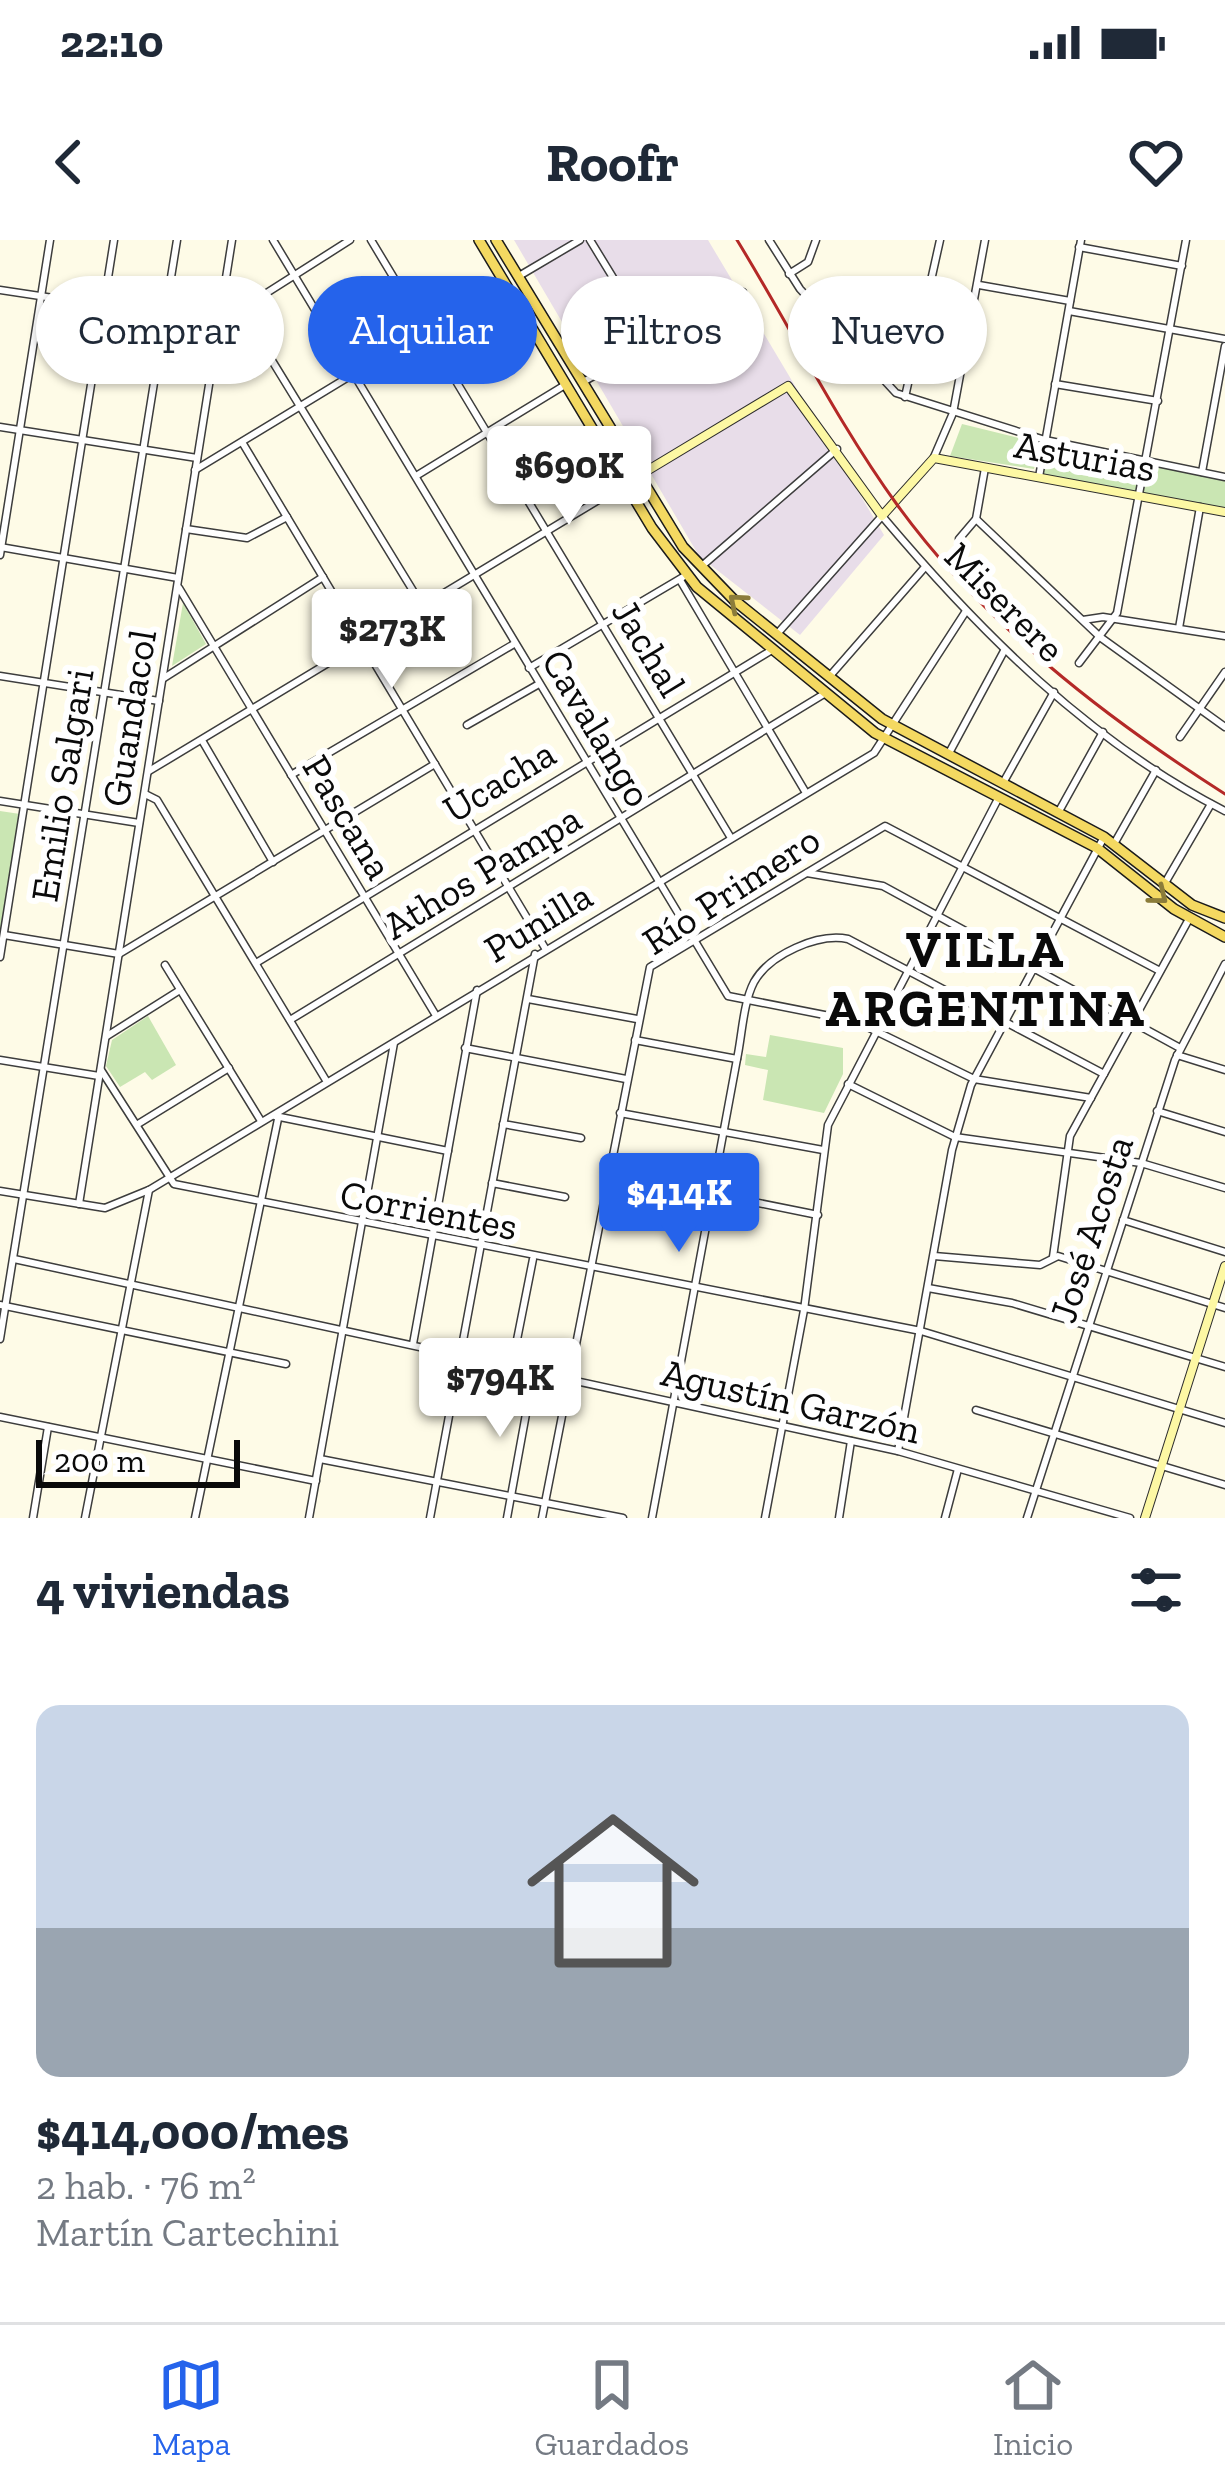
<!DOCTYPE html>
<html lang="es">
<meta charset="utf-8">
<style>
body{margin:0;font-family:"Zilla Slab",serif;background:#f2f2f3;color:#1f2937;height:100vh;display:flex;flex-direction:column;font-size:45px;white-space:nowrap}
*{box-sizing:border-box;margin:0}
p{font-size:39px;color:#747a83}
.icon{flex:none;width:66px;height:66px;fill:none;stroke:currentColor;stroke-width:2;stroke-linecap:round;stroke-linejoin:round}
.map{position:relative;height:1278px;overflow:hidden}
.drawer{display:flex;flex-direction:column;background:#fff;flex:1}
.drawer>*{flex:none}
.banner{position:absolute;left:36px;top:36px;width:1155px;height:108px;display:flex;gap:24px}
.scale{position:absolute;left:36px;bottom:30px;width:204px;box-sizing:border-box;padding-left:12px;border:6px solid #0a0a0a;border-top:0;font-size:33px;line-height:42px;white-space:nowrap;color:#0a0a0a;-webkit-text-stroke:9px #fff;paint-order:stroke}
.price{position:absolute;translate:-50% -102px;padding:0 27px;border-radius:12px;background:#fff;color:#222;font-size:39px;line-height:78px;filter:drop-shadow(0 3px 6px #0008)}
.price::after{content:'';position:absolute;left:50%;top:72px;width:36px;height:27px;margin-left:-18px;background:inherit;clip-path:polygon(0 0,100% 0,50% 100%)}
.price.on{background:#2563eb;color:#fff}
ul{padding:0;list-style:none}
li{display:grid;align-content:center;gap:24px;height:636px;padding:0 36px}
li span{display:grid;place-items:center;height:372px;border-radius:24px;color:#555}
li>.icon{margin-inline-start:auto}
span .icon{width:216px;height:216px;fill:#fffc;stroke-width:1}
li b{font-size:51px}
h2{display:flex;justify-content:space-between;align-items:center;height:144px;padding:0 36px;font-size:51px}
.tag{padding:0 42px;border-radius:54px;background:#fff;box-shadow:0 3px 9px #0004;font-size:42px;line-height:108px}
.tag.on{background:#2563eb;color:#fff}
.status{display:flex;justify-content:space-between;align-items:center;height:84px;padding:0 60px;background:#fff;direction:ltr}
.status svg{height:33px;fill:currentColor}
header{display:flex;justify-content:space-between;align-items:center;height:156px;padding:0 36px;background:#fff;font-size:54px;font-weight:800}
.tabs{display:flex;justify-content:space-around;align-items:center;height:168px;border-top:3px solid #e0e1e3;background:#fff;font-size:33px;color:#747a83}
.tabs a{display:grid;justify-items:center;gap:6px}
.tabs .on{color:#2563eb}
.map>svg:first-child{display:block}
.industrial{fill:#e8dde9}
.green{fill:#cae6b3}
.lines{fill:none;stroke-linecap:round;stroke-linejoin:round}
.street-casing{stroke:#3d3d3d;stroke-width:9}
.secondary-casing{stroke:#2c2c2c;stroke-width:10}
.primary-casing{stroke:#1b1b1b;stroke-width:12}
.street{stroke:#fff;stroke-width:6}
.secondary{stroke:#fdf8a4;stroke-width:8}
.primary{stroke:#f4d961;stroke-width:9}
.rail{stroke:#b42927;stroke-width:3}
.oneway{stroke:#8b7c3a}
.labels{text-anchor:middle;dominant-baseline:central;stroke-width:12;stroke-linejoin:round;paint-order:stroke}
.street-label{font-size:39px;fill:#0a0a0a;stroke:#fff}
.district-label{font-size:51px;font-weight:bold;letter-spacing:3px;fill:#0a0a0a;stroke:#fff}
</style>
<div class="status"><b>22:10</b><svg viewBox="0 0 49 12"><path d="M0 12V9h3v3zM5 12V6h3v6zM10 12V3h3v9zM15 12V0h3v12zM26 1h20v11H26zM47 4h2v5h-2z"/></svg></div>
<header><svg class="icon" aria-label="back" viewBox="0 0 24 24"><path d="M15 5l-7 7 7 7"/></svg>Roofr<svg class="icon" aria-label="heart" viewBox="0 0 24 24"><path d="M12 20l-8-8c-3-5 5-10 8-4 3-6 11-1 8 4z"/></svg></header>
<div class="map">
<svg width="1225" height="1278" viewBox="0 0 1225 1278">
<rect width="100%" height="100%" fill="#fefbe7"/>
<polygon class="industrial" points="514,0 708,0 884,295 800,395 699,316"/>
<g class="green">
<polygon points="962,184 1040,203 1034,229 950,216"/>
<polygon points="1047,202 1140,222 1136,253 1042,235"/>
<polygon points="1149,223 1225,238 1225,270 1143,254"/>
<polygon points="183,363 206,404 172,426"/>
<polygon points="0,571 20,574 1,690 0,690"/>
<polygon points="148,776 176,825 152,840 145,832 120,847 106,826 112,800"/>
<polygon points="770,795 843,808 843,834 824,873 763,860 768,830 745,825 746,814 766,817"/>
</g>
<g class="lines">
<defs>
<g id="street">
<polyline points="273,0 728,756 855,781 974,839 1091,858"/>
<polyline points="371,0 731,598"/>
<polyline points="590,0 653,103"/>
<polyline points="769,0 800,49 896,153 1045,200 1225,237"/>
<polyline points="1079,7 1182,26"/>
<polyline points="789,34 808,22 816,0"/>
<polyline points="519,36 580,0"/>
<polyline points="979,45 1070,61"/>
<polyline points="0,50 252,88"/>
<polyline points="241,70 423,367"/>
<polyline points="1069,71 1225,99"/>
<polyline points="221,82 350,0"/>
<polyline points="583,142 743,52"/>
<polyline points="1055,144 1158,161"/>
<polyline points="905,157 940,0"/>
<polyline points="0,187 197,218"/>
<polyline points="242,202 545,708"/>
<polyline points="934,217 953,173 985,0"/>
<polyline points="195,230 505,42"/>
<polyline points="1202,232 1225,106"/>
<polyline points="416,236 565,145"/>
<polyline points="1039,237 1081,0"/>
<polyline points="976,279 1100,397 1225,487"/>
<polyline points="186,289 247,298 287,277"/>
<polyline points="959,299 976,279 985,228"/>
<polyline points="0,307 178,338"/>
<polyline points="0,315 50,0"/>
<polyline points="703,325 837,209"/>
<polyline points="680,340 806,553"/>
<polyline points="179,348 435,774"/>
<polyline points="1083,380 1103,377 1225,396"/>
<polyline points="1179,388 1200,267"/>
<path d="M 777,394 L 882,276 C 979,391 1089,502 1225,571"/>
<polyline points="1079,423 1117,373 1186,0"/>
<polyline points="529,428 683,337"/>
<polyline points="0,436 159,461"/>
<polyline points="829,437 925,327"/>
<polyline points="164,438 323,337"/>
<polyline points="467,485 539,444"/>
<polyline points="1180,497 1225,432"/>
<polyline points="203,502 273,622"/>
<polyline points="948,515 1004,411"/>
<polyline points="149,531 625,244"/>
<polyline points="291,535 514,404"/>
<polyline points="1003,543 1054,452"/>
<polyline points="145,554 157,560 327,842"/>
<polyline points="0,561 139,583"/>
<polyline points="1058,573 1103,492"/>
<polyline points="1114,604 1156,530"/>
<polyline points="807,633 883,646 1180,808"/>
<polyline points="1165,643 1211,564"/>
<polyline points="4,695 119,714"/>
<polyline points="119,714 435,524"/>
<polyline points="0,717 114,0"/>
<polyline points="256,723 772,410"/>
<polyline points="165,725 261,881"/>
<polyline points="528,759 637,779"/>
<polyline points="290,780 824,454"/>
<polyline points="107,796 180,750"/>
<polyline points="635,800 737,819"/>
<polyline points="465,808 626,839"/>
<polyline points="1177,815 1225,830"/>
<polyline points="0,820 99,836"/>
<polyline points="101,830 174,944 921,1091 1225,1183"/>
<polyline points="848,844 955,897 1141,923 1225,948"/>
<polyline points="1157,871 1225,892"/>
<polyline points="620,873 823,910"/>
<polyline points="275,876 448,911"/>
<polyline points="138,884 229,828"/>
<polyline points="503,884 581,898"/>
<polyline points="610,933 818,975"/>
<polyline points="492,943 565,957"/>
<polyline points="0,951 105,968 149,950 874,513 966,371"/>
<polyline points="79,964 232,0"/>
<polyline points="1123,980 1225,1012"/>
<polyline points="934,1016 1040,1025 1058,1016 1225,1068"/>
<polyline points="1053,1017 1070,896 1189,679"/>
<polyline points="14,1019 898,1211 1130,1278"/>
<polyline points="928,1048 1012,1063 1225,1127"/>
<polyline points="0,1065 286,1124"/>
<polyline points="0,1099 177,0"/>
<polyline points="413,1104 477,750"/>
<polyline points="512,1125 533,1019"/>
<polyline points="976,1170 1225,1245"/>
<polyline points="0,1177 316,1241"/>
<polyline points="898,1211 952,910 971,845 1104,597"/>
<polyline points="320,1219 623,1278"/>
<polyline points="33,1278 48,1187"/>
<polyline points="85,1278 149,950"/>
<polyline points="195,1278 278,879"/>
<polyline points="309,1278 394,803"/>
<polyline points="430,1278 535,714"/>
<polyline points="507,1278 534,1130"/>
<polyline points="542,1278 650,727 885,586 1160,731"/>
<path d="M 652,1278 L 737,819 C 742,796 743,763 754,742 C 770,714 818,693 848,699 L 1104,834"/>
<polyline points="765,1278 804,1070 828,885 999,557"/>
<polyline points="839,1278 851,1201"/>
<polyline points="945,1278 958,1229"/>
<polyline points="1027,1278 1175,820 1225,724"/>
</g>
<g id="secondary">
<polyline points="625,244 788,146 882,276 934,218 1225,272"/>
<polyline points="1145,1278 1225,1026"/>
</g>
<g id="primary">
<polyline points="479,0 652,288 697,347 875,493 1097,608 1174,669 1225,697"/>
<polyline points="496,0 683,307 734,360 882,479 1104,597 1192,665 1225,678"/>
</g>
</defs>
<use href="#street" class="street-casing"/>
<use href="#secondary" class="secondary-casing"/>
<use href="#primary" class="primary-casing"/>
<use href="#street" class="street"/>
<use href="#secondary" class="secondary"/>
<use href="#primary" class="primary"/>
<path class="rail" d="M 737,0 C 791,88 837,182 898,266 C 984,384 1103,476 1225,554"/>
</g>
<defs><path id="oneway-chevron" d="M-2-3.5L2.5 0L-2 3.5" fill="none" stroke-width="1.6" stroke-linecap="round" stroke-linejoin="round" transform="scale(3)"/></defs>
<g class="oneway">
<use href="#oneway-chevron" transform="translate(737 362) rotate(-140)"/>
<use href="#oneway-chevron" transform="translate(1159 656) rotate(39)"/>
</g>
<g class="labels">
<g class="street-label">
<text transform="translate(1085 216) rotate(10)">Asturias</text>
<text transform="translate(1005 362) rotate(45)">Miserere</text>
<text transform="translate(649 408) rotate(59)">Jachal</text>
<text transform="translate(129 478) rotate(-81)">Guandacol</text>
<text transform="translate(597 488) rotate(59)">Cavalango</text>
<text transform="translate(499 541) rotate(-31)">Ucacha</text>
<text transform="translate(62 545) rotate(-81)">Emilio Salgari</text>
<text transform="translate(348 577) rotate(59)">Pascana</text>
<text transform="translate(482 632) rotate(-31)">Athos Pampa</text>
<text transform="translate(731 650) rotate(-33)">Río Primero</text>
<text transform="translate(538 682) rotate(-31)">Punilla</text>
<text transform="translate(429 970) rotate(11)">Corrientes</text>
<text transform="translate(1091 989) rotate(-72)">José Acosta</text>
<text transform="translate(791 1161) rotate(13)">Agustín Garzón</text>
</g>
<g class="district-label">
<text x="986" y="709">VILLA<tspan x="986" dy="59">ARGENTINA</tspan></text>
</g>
</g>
</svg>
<div class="scale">200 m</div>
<b class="price" style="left:569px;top:288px">$690K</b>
<b class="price" style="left:392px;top:451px">$273K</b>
<b class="price on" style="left:679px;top:1015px">$414K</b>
<b class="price" style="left:500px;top:1200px">$794K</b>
<div class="banner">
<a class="tag">Comprar</a>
<a class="tag on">Alquilar</a>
<a class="tag">Filtros</a>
<a class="tag">Nuevo</a>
</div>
</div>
<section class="drawer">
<h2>4 viviendas<svg class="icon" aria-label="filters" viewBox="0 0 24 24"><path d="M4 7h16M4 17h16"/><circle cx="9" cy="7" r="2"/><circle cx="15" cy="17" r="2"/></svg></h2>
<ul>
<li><span style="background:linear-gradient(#c9d6e8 60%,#9aa5b1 0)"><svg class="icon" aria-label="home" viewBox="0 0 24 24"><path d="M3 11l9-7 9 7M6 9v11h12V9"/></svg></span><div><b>$414,000/mes</b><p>2 hab. · 76 m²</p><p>Martín Cartechini</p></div></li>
</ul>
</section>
<nav class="tabs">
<a class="on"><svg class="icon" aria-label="map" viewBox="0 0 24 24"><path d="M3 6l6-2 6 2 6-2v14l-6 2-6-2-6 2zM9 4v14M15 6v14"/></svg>Mapa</a>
<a><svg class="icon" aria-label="saved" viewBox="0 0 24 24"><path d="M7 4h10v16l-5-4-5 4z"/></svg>Guardados</a>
<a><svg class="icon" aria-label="home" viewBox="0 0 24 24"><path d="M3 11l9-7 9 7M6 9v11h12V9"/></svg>Inicio</a>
</nav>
